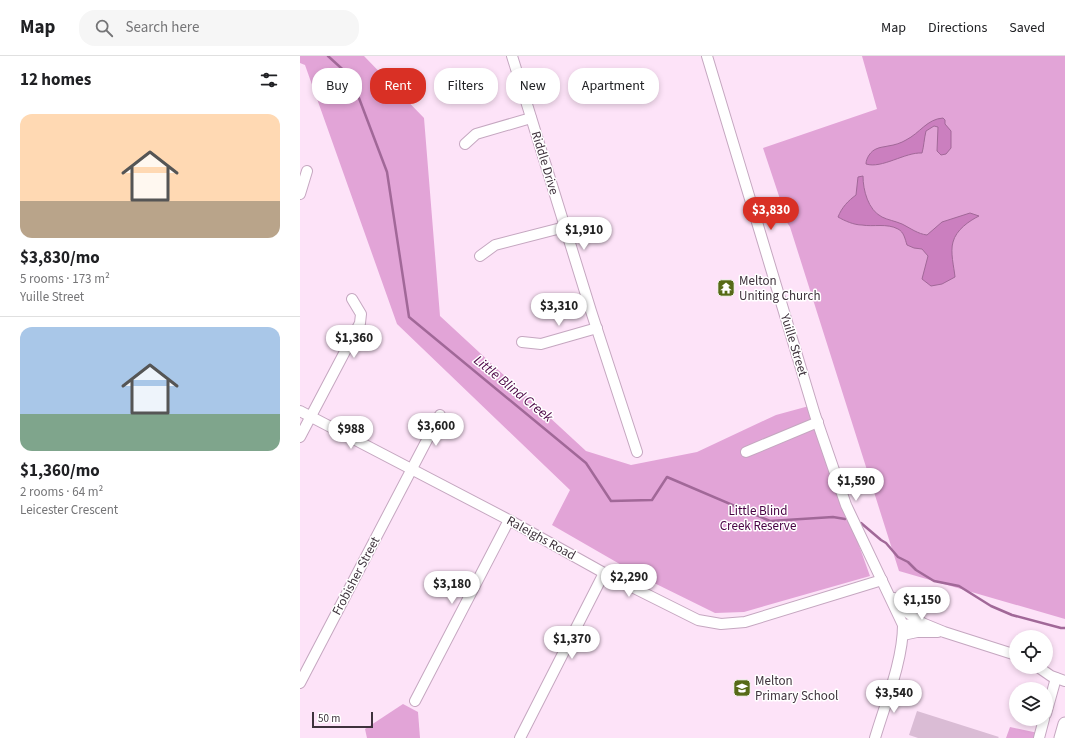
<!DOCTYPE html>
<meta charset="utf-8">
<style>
body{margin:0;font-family:"Source Sans 3",sans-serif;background:#f6f6f6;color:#202124;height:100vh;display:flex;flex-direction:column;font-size:15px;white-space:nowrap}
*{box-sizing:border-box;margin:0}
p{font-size:13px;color:#757577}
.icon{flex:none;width:22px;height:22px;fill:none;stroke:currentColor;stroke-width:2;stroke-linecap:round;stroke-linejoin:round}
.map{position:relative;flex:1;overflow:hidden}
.panel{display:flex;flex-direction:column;background:#fff;width:300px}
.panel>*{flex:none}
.guide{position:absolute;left:12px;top:12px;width:380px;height:36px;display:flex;gap:8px}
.controls{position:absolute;left:709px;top:574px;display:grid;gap:8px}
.controls a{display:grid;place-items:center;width:44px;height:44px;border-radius:50%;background:#fff;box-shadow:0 2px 6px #0003;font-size:20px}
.scale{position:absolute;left:12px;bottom:10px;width:61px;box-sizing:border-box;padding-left:4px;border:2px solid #3e323c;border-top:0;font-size:11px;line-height:14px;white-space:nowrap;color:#3e323c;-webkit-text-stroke:3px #fff;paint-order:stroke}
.price{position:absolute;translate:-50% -34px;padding:0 9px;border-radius:14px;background:#fff;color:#222;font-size:13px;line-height:26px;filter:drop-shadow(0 1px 2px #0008)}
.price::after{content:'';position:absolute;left:50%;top:24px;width:12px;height:9px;margin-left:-6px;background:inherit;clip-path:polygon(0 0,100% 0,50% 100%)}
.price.on{background:#d93025;color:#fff}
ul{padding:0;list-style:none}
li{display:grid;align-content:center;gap:8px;height:212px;padding:0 20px}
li+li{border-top:1px solid #e0e0e0}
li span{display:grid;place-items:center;height:124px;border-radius:12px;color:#555}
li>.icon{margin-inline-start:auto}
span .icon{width:72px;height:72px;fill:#fffc;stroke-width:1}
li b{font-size:17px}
h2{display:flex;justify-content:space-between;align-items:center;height:48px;padding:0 20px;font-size:17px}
.tag{padding:0 14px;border-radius:16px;background:#fff;box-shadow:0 2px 6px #0003;font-size:14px;line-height:36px}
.tag.on{background:#d93025;color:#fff}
header{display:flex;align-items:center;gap:24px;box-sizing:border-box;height:56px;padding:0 20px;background:#fff;border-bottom:1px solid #e0e0e0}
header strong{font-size:19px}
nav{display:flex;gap:22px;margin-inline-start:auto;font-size:14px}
.search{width:280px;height:36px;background:#f6f6f6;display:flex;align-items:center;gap:10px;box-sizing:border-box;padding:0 14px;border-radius:16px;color:#757577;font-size:15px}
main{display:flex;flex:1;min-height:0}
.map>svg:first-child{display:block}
.green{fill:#e2a4d7}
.water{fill:#cb7fbf;stroke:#a16898}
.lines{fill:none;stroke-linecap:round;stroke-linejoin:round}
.stream{stroke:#a16898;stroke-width:2.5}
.building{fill:#dabcd5}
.minor-casing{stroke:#c5a7c0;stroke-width:12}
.major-casing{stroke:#c5a7c0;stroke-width:15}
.minor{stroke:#fff;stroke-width:10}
.major{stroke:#fff;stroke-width:13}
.labels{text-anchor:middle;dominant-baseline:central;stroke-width:3;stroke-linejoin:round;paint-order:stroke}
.street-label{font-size:13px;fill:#3e323c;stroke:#fff}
.poi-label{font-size:13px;fill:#3e323c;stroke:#fff;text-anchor:start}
.park-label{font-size:13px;fill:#480243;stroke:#fff}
.water-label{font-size:14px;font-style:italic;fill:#4c0646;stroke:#fff}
</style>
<header>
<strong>Map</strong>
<div class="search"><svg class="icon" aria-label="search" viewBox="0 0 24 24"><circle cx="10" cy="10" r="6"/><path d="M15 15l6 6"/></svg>Search here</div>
<nav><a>Map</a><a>Directions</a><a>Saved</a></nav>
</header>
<main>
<section class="panel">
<h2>12 homes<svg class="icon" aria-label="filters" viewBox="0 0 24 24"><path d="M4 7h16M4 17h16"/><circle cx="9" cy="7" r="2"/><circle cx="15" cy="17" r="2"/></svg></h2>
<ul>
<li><span style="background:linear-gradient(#ffd9b3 70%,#b9a48a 0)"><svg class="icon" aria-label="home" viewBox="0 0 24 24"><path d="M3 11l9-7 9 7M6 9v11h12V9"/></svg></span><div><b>$3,830/mo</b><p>5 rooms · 173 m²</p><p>Yuille Street</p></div></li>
<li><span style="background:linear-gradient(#a9c7e8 70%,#7fa58c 0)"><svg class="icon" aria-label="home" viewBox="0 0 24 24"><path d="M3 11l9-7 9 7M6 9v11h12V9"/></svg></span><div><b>$1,360/mo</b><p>2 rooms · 64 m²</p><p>Leicester Crescent</p></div></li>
</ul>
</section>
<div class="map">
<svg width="765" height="682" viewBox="0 0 765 682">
<rect width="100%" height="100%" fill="#fde3f8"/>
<g class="green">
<polygon points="0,0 64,0 124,62 140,260 286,395 331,409 397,396 476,359 509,350 570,520 444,556 415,557 344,522 252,469 270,434 97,268 5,9 0,7"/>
<polygon points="562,0 765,0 765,563 599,515 490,171 486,165 484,155 463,92 577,53"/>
<polygon points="103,648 118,656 120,682 67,682 65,673"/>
<polygon points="710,671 738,677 737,682 706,682"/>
</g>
<g class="water">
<path d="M 643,62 L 645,64 L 645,68 L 651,75 L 651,92 L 646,98 L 641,99 L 637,95 L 638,71 L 634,70 L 626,75 C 624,83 624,90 622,97 C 605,96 582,113 566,108 C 566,102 571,95 576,93 C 580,91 584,91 588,90 C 595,89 601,87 606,84 C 620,77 627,63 643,62 Z"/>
<path d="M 563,120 C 563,134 568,154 582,161 C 588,164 595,165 602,168 C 610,172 618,178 627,179 L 642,166 L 670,157 L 679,160 C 669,165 656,174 653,186 C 650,196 654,211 655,221 L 642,228 L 631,230 L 622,223 L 628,200 L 622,193 L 614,192 L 607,189 C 605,183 604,176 598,173 C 587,167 573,171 562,169 C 554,169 545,165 538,161 C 542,151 548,145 556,139 L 558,121 Z"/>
</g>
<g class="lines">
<g class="stream">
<polyline points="28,0 51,21 87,116 109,261 286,407 311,445 352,444 367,421 470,465 533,461 545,463"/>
<polyline points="561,467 581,484 586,487 598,501 608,506 616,514 634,525 659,530 691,550 712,559 761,572 765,572"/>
</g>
</g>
<polygon class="building" points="617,655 699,681 698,682 618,682 609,679"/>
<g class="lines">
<defs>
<g id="minor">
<polyline points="212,0 291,255 337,396"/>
<path d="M 407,0 L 515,359 L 546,449 L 603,569 C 603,605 585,648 575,682"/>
<polyline points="165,88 176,78 231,62"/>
<polyline points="0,138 7,115"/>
<polyline points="180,200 195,189 265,171"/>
<polyline points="222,286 241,288 297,272"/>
<polyline points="0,355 209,464 304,517 398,564 421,568 445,566 582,524"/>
<polyline points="0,381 60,267 61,258 52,243"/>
<polyline points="446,396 518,366"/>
<polyline points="594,542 596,544 605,555 622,567"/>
<polyline points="603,569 622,567 644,576 716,599"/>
<polyline points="603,579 617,576 638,576"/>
<polyline points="738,611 751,620 765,625"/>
<polyline points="0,627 140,359"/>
<polyline points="115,645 209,464"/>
<polyline points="746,658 756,622"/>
<polyline points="220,682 304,517"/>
<polyline points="739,682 744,663"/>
</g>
<polyline id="major" points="761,682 765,668"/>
</defs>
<use href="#minor" class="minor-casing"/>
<use href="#major" class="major-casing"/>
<use href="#minor" class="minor"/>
<use href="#major" class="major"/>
</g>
<defs>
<symbol id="temple-square" viewBox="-11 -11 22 22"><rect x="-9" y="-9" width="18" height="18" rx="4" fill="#566a17" stroke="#fff"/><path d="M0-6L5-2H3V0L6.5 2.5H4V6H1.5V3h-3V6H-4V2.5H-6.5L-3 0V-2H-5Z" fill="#fff"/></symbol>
<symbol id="school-square" viewBox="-11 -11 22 22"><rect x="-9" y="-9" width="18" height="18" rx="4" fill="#566a17" stroke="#fff"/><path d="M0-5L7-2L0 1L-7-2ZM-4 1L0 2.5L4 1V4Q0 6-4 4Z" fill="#fff"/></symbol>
</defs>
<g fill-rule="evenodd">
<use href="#temple-square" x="416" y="222" width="20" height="20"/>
<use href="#school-square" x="432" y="622" width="20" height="20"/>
</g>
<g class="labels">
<g class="street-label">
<text transform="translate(245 107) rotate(73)">Riddle Drive</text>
<text transform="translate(494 289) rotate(73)">Yuille Street</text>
<text transform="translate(241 482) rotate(29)">Raleighs Road</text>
<text transform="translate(56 520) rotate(-62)">Frobisher Street</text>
</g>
<g class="poi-label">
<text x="439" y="225">Melton<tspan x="439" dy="15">Uniting Church</tspan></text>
<text x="455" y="625">Melton<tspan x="455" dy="15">Primary School</tspan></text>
</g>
<g class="park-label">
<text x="458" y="455">Little Blind<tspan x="458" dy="15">Creek Reserve</tspan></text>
</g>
<g class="water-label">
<text transform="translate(213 333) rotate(39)">Little Blind Creek</text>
</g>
</g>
</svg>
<div class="controls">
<a><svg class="icon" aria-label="locate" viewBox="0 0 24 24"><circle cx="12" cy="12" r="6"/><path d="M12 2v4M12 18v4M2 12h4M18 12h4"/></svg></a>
<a><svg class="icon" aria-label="layers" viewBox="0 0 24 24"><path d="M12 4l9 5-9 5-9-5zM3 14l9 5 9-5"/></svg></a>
</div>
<div class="scale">50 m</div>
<b class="price on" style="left:471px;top:175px">$3,830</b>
<b class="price" style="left:284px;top:195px">$1,910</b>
<b class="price" style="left:259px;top:271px">$3,310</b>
<b class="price" style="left:54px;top:303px">$1,360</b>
<b class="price" style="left:136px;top:391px">$3,600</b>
<b class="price" style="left:51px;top:394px">$988</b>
<b class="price" style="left:556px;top:446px">$1,590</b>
<b class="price" style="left:329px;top:542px">$2,290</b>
<b class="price" style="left:152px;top:549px">$3,180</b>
<b class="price" style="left:622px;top:565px">$1,150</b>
<b class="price" style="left:272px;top:604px">$1,370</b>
<b class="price" style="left:594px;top:658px">$3,540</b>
<div class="guide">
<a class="tag">Buy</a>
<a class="tag on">Rent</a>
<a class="tag">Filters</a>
<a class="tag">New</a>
<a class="tag">Apartment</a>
</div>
</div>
</main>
